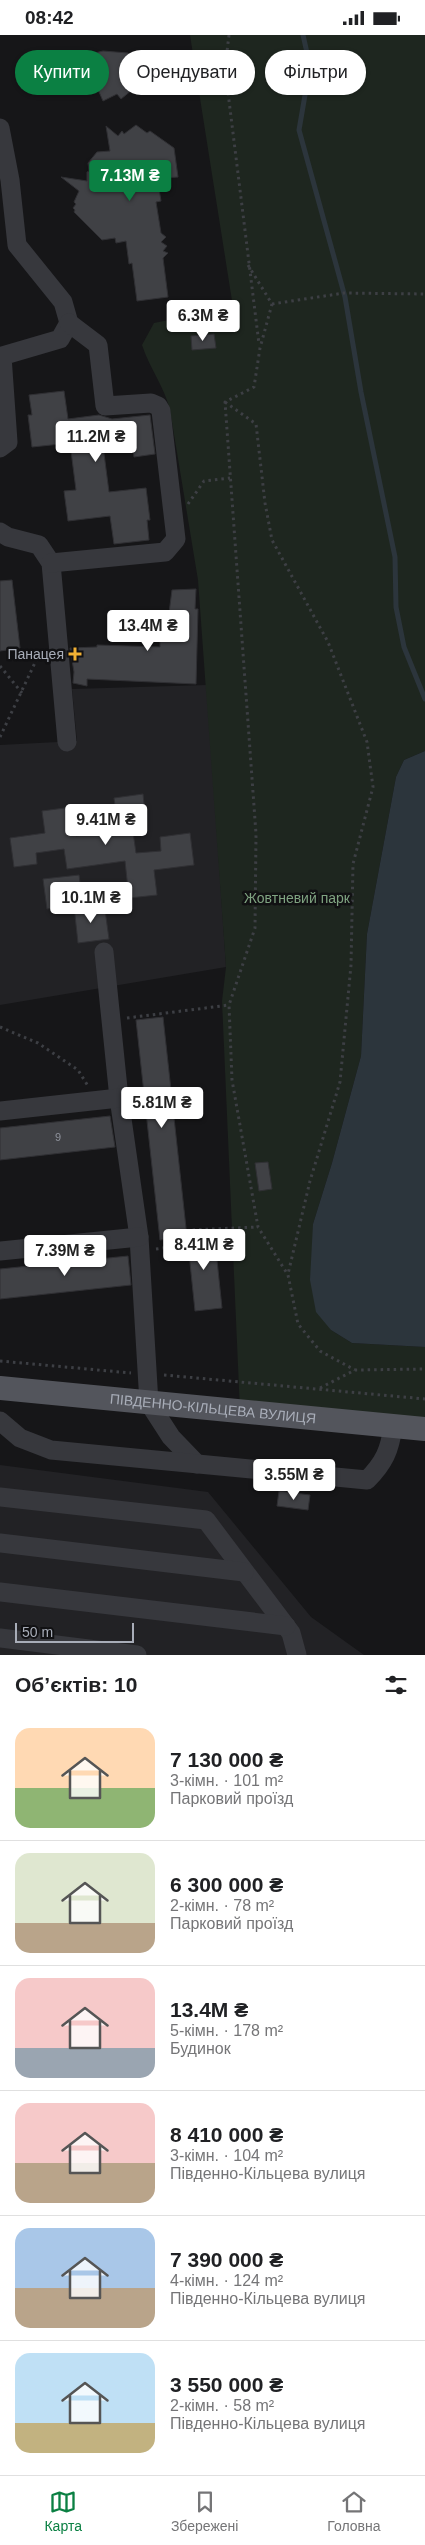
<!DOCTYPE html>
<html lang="uk">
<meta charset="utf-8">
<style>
body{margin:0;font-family:Helvetica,sans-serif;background:#f2f2f2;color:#202124;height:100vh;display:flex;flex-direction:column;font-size:19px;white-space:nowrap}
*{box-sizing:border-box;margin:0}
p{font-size:16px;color:#757577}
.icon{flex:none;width:28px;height:28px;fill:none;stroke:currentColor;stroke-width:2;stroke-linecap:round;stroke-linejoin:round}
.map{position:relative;height:1620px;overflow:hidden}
.panel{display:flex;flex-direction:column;background:#fff;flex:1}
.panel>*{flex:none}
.guide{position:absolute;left:15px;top:15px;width:395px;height:45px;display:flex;gap:10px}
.scale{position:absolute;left:15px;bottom:12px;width:119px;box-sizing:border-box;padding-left:5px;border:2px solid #a8adb8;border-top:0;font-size:14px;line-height:18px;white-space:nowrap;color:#a8adb8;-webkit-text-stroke:4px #111113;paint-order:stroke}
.price{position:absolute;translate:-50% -42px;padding:0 11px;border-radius:5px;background:#fff;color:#222;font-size:16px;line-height:32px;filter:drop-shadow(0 1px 2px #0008)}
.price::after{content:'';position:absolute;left:50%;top:30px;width:15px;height:11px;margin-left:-8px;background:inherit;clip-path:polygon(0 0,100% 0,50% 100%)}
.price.on{background:#0b8043;color:#fff}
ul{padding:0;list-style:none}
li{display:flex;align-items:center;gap:15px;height:125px;padding:0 15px}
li+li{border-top:1px solid #e0e0e0}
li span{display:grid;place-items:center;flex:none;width:140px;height:100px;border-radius:15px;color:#555}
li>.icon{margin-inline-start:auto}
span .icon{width:60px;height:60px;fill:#fffc;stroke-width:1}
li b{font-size:21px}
h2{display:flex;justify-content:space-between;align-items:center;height:60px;padding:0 15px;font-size:21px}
.chip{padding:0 18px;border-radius:22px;background:#fff;box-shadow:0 1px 4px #0004;font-size:18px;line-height:45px}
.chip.on{background:#0b8043;color:#fff}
.status{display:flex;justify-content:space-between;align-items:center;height:35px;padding:0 25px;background:#fff;direction:ltr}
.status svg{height:14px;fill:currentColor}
.tab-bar{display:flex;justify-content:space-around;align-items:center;height:70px;border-top:1px solid #e0e0e0;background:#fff;font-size:14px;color:#757577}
.tab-bar a{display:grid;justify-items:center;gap:2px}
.tab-bar .on{color:#0b8043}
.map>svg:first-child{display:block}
.built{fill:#222225}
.green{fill:#1e261f}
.water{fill:#2c353c}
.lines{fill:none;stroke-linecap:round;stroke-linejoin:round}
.stream{stroke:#2c353c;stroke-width:5}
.building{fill:#404145;stroke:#303034}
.path{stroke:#3d3f44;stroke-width:3;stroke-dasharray:2.5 4;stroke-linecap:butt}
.minor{stroke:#37383d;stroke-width:19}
.major{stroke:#53555c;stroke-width:24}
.poi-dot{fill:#f2b134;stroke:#111113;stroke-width:2}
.labels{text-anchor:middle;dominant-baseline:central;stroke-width:5;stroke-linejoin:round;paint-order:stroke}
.number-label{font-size:11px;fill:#8e929b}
.poi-label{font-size:14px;fill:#a8adb8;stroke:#111113;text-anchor:end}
.park-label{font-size:14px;fill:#7fa381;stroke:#111113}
.street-label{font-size:14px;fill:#a8adb8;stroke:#111113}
</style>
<div class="status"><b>08:42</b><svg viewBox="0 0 49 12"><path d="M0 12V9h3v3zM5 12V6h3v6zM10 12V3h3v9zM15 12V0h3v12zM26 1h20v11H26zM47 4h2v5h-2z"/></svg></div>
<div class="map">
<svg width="425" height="1620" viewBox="0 0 425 1620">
<rect width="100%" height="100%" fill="#161618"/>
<g class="built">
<polygon points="207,650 226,932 0,970 0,710 77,706 72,654"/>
<polygon points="0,1430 208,1457 311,1582 364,1620 0,1620"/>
</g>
<path class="green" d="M 190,0 L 425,0 L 425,716 L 404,725 L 396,742 L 367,899 L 361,1021 L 332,1128 L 313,1189 L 331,1295 L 352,1308 L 425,1312 L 425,1394 L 240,1376 L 222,966 L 226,932 L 198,545 L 170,375 C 164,351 150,334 142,310 L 154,288 L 233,272 Z"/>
<polygon class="water" points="425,716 425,1312 352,1308 331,1295 316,1277 310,1245 313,1189 332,1128 361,1021 367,899 396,742 404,725"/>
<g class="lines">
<polyline class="stream" points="303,0 310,31 299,95 345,262 361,357 395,522 396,572 404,612 425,664"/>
</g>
<g class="building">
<polygon points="103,16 128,18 137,30 132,55 121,64 117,59 103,66 92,41 77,43 74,19 86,17 87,20"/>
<polygon points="136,90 147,98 150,96 174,113 178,142 164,143 165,147 158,148 161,166 156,167 161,198 166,202 161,207 167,211 163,216 168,218 163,223 168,262 137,266 132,228 129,229 126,206 116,208 115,203 102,205 74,177 75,175 73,173 76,169 74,167 79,156 61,142 87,146 87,137 89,136 88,128 97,117 110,116 106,91 118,101 122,96 124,99"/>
<polygon points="214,299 216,313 192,315 191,301"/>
<polygon points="64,356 68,384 99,380 112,384 150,380 155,419 134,422 132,407 103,411 109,457 146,453 150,485 147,485 149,505 114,509 110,481 68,486 64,456 76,455 70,408 32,412 28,380 32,380 29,360"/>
<polygon points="12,545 20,613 0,616 0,546"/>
<polygon points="196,554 195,574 198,574 196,649 87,644 87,651 73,648 74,637 70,613 97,612 97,610 160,612 160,601 162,602 163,586 168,586 172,555"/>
<polygon points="143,759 146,788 132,790 136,818 161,816 160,802 190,798 194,830 154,835 157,860 129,863 125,826 67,834 64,814 36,818 37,829 14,832 10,803 45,798 42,776 72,772 76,801 118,795 114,763"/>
<polygon points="79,840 83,869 47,874 43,844"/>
<polygon points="95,868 96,876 105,875 109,904 78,908 74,871"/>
<polygon points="163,982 187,1202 160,1205 136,985"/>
<polygon points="110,1081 115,1112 0,1125 0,1093"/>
<polygon points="268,1127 272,1154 259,1156 255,1128"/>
<polygon points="214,1196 222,1273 195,1276 187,1199"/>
<polygon points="128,1221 131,1250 0,1264 0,1234"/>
<polygon points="279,1456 310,1460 308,1475 277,1471"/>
</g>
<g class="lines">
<g class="path">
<polyline points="229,0 225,33 259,309"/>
<polyline points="248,230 272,269 260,313 254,352 225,367 256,799 255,893 229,970 232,1045 258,1192 288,1240 298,1289 320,1316 355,1335"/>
<polyline points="272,269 344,258 425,259"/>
<polyline points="225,367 256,389 265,468 272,505 328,607 367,707 373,752 353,829 351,930 340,1047 310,1146 288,1239"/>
<polyline points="188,469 204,446 230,443"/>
<polyline points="0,631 22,658"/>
<polyline points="0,702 41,615"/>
<polyline points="127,983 229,970"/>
<polyline points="0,992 38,1008 78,1035 88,1051"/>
<polyline points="156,1214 191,1209 190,1195 258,1192"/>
<polyline points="0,1326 131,1338"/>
<polyline points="164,1340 425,1364"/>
<polyline points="320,1353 355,1335 425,1334"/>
</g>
<g class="minor">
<polyline points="0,93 10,145 17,210 63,267 69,288"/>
<polyline points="0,413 8,407 2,321 60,304 69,288"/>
<polyline points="0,497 8,502 39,510 51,528 67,707"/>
<polyline points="51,528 165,517 176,504 161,376 158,371 151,368 105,371 98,310 69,288"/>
<polyline points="104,917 119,1063 139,1202 149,1368 171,1402 197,1429"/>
<polyline points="0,1076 119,1063"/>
<polyline points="0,1216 139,1202"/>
<path d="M 0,1386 L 20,1403 L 51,1415 L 367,1445 C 384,1428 390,1415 393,1391"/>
<polyline points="0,1462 206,1485 291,1598 297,1620"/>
<polyline points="0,1508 244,1537"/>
<polyline points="0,1557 286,1591"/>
<polyline points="0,1603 137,1620"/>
</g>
<path class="major" id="s1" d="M 0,1353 L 425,1394"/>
</g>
<path class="poi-dot" d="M72.5 611.5h5v5h5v5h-5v5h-5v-5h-5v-5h5z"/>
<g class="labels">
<g class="number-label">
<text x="58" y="1102">9</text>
</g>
<g class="poi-label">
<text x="64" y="619">Панацея</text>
</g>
<g class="park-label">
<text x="297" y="863">Жовтневий парк</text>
</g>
<g class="street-label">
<text stroke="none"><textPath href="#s1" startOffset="214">ПІВДЕННО-КІЛЬЦЕВА ВУЛИЦЯ</textPath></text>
</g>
</g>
</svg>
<div class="scale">50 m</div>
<b class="price on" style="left:130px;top:167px">7.13M ₴</b>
<b class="price" style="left:203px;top:307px">6.3M ₴</b>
<b class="price" style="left:96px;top:428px">11.2M ₴</b>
<b class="price" style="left:148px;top:617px">13.4M ₴</b>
<b class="price" style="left:106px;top:811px">9.41M ₴</b>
<b class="price" style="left:91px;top:889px">10.1M ₴</b>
<b class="price" style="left:162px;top:1094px">5.81M ₴</b>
<b class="price" style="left:204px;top:1236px">8.41M ₴</b>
<b class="price" style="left:65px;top:1242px">7.39M ₴</b>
<b class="price" style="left:294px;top:1466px">3.55M ₴</b>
<div class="guide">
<a class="chip on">Купити</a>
<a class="chip">Орендувати</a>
<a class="chip">Фільтри</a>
</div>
</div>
<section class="panel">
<h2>Об’єктів: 10<svg class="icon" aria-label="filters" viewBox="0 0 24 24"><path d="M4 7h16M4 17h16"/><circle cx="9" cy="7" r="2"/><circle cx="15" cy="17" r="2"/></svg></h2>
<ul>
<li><span style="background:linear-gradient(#ffd9b3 60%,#8fb573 0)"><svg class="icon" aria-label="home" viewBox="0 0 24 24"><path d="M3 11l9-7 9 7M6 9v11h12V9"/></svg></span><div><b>7 130 000 ₴</b><p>3-кімн. · 101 m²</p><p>Парковий проїзд</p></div></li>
<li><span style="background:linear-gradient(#dfe7d0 70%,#b9a48a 0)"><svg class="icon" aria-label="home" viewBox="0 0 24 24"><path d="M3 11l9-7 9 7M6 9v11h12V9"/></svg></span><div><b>6 300 000 ₴</b><p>2-кімн. · 78 m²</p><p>Парковий проїзд</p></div></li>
<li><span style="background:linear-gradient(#f6c9c9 70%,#9aa5b1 0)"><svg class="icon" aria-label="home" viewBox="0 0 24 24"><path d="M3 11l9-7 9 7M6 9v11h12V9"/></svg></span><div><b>13.4M ₴</b><p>5-кімн. · 178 m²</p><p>Будинок</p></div></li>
<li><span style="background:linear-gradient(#f6c9c9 60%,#b9a48a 0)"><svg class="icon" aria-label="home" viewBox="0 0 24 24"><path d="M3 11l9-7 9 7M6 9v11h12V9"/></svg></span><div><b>8 410 000 ₴</b><p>3-кімн. · 104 m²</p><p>Південно-Кільцева вулиця</p></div></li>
<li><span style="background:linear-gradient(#a9c7e8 60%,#b9a48a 0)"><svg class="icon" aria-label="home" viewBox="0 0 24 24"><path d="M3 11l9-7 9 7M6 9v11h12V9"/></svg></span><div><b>7 390 000 ₴</b><p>4-кімн. · 124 m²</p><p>Південно-Кільцева вулиця</p></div></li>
<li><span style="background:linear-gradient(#bfe0f5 70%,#c2b280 0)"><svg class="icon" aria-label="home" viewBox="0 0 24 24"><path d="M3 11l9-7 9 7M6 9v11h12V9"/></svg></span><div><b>3 550 000 ₴</b><p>2-кімн. · 58 m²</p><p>Південно-Кільцева вулиця</p></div></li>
</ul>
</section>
<nav class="tab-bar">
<a class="on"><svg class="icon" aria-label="map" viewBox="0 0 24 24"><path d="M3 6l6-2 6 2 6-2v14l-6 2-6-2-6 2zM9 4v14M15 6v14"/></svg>Карта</a>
<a><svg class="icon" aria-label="saved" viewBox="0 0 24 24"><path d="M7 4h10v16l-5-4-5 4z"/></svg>Збережені</a>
<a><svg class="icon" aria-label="home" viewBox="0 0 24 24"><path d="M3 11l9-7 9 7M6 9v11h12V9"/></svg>Головна</a>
</nav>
